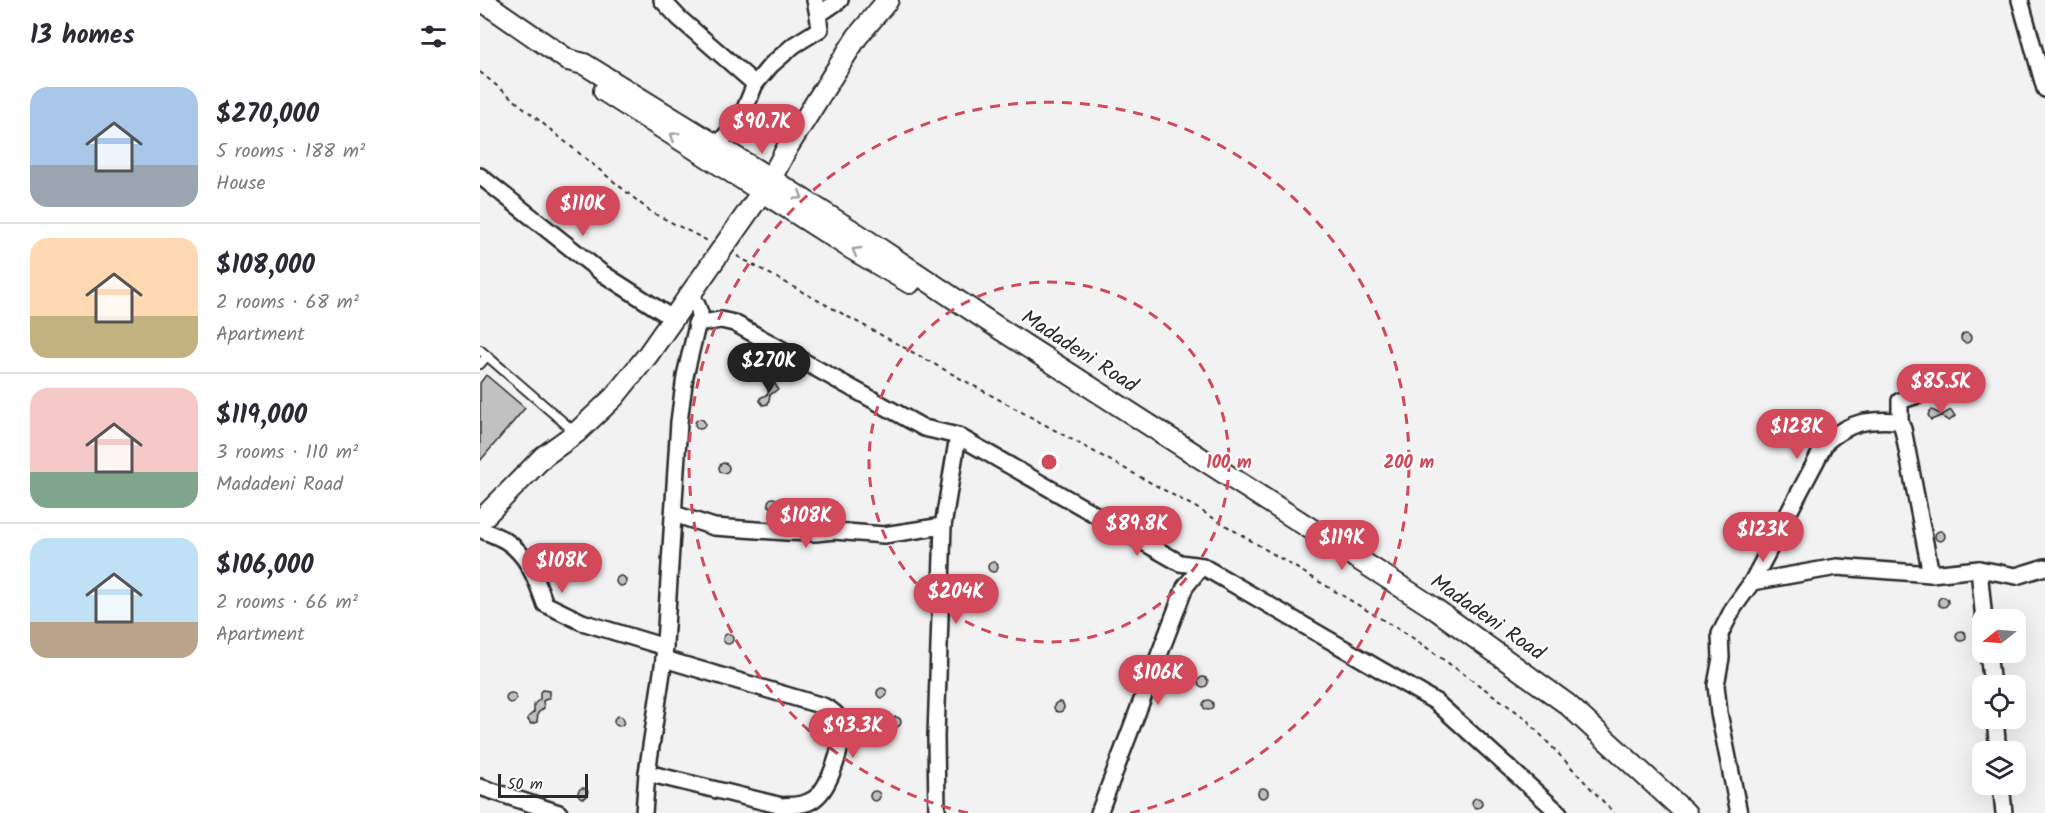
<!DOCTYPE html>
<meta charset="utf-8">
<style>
body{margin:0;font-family:Kalam,sans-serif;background:#f7f7f7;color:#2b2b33;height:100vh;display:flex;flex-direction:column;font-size:22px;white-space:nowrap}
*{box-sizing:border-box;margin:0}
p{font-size:20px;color:#7c7c81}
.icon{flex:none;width:33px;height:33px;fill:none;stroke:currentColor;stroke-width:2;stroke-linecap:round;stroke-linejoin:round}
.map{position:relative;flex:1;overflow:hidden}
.sheet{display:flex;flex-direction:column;background:#fff;width:480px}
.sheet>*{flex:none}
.needle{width:39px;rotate:253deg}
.buttons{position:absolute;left:1492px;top:609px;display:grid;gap:12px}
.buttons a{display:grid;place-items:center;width:54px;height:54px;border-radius:12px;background:#fff;box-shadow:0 6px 24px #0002;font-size:30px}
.scale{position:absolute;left:18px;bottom:15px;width:90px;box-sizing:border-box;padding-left:6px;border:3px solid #2b2b2b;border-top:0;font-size:16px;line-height:21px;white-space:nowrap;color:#2b2b2b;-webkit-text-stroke:4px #fff;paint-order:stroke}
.price{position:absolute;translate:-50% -51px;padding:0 14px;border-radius:21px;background:#d1495b;color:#fff;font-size:20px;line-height:39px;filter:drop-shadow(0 2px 3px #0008)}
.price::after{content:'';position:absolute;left:50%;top:36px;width:18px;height:14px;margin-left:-9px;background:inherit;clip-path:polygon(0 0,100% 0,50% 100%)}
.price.on{background:#222;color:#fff}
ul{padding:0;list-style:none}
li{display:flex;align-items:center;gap:18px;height:150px;padding:0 30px}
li+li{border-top:2px solid #e1e1e2}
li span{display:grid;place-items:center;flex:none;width:168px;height:120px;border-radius:18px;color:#555}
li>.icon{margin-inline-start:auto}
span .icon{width:72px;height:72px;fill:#fffc;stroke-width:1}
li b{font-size:26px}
h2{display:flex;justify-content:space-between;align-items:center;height:72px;padding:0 30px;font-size:26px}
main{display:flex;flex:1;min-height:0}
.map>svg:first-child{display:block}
.building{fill:#c1c1c1;stroke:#2b2b2b;stroke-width:1.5}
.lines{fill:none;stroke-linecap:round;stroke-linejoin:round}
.lane-casing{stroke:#2b2b2b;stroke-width:12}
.street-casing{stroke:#2b2b2b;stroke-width:20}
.secondary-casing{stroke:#2b2b2b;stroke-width:24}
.path{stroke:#2b2b2b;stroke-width:2;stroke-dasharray:4.5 4.5;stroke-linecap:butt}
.lane{stroke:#fff;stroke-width:8}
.street{stroke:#fff;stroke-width:15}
.secondary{stroke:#fff;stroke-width:20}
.oneway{stroke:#a0a0a0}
.ring{fill:none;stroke:#d1495b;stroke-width:3;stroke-dasharray:10 8}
.labels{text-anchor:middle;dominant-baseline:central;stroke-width:4.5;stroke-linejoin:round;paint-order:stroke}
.street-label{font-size:21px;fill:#2b2b2b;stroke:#fff}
.centre{fill:#d1495b;stroke:#fff;stroke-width:3}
.ring-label{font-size:18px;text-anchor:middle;font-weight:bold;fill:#d1495b;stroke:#fff;stroke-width:4.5;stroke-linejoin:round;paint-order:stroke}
</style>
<main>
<section class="sheet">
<h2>13 homes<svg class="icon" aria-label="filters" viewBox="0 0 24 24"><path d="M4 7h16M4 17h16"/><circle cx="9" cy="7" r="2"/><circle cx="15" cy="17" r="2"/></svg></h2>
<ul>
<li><span style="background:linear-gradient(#a9c7e8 65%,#9aa5b1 0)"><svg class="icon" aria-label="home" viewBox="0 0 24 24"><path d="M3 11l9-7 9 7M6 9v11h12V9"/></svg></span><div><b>$270,000</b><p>5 rooms · 188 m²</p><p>House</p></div></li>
<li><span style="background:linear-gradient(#ffd9b3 65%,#c2b280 0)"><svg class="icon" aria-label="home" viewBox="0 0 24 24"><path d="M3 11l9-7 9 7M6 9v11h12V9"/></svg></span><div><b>$108,000</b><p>2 rooms · 68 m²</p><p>Apartment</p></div></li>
<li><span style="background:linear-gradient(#f6c9c9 70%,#7fa58c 0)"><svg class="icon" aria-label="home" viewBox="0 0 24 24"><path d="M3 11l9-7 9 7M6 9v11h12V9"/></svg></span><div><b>$119,000</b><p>3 rooms · 110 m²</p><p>Madadeni Road</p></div></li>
<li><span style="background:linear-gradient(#bfe0f5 70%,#b9a48a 0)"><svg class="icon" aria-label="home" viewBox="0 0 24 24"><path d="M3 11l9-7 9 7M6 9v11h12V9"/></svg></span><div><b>$106,000</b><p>2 rooms · 66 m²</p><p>Apartment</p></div></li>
</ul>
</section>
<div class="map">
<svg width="1565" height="813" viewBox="0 0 1565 813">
<rect width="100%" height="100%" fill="#f2f2f2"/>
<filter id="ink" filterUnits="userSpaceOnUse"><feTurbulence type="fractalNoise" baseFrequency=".0167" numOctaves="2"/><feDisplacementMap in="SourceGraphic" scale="12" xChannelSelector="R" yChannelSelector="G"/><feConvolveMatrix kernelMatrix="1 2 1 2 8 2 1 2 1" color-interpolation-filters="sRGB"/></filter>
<g filter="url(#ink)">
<g class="building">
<circle cx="1486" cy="338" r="5"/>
<polygon points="6,375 45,408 0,461 0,383"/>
<polygon points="291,383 295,384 298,389 290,395 288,404 283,405 280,401 280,398 288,394 288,388"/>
<polygon points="1452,410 1462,415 1471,410 1475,416 1469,421 1461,416 1451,420 1448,415 1450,411"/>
<circle cx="220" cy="424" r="5"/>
<circle cx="244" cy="468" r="5"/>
<circle cx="293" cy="503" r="5"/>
<circle cx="1460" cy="536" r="5"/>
<circle cx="513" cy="567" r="5"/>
<circle cx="141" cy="581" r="5"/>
<circle cx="1463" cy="602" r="5"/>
<circle cx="1481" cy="636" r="5"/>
<circle cx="248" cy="639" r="5"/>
<circle cx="723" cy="682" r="5"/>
<circle cx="402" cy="693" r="5"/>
<polygon points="62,690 69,691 69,698 63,701 64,708 58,713 57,722 51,724 48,720 48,717 54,712 54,704 60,699 60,692"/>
<circle cx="31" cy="698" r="5"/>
<circle cx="728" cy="705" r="5"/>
<circle cx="579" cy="707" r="5"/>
<circle cx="139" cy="721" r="5"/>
<circle cx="416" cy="722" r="5"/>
<circle cx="783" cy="793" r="5"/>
<circle cx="103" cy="793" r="5"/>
<circle cx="395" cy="796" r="5"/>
<circle cx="997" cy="803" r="5"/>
</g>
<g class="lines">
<defs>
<g id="lane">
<polyline points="0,350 96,433"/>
<polyline points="0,364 7,356"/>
</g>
<g id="street">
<polyline points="182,0 199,18 275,84"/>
<polyline points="335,0 338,15"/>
<polyline points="1540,0 1565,89"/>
<polyline points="231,153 262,116 275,84 291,65 314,45 340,29 338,15 360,0"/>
<polyline points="0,176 122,273 192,318"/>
<polyline points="216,324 241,320 254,323 444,428 478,436 700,563 722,566 956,702 1079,813"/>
<polyline points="194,514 234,527 307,532 335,533 354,531 404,535 463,526"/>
<path d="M 0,529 C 8,533 18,536 26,541 C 49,556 56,579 65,604 L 102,622 L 185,647"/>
<polyline points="1499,569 1504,620"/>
<polyline points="1451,574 1423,429 1420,421 1420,401 1447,392 1471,391 1490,387"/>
<path d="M 1272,582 L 1346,442 C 1371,421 1388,419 1420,421"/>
<polyline points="1508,652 1512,686"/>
<polyline points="1515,718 1518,752"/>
<path d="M 167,773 L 302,806 C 313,805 324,806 334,799 C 350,788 366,741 360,721 C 357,713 350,709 343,706 L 184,659"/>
<polyline points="1521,784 1524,813"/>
<polyline points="0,787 79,813"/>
<polyline points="164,813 167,773 184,659 199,422 205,376 220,313 217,305 209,296"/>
<polyline points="457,813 456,736 463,526 478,436"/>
<polyline points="619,813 705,587 722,566"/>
<polyline points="1259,813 1239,713 1236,685 1241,658 1240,634 1254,607 1272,582 1357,567 1451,574 1499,569 1536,576 1565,567"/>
</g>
<g id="secondary">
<polyline points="1,0 88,60 104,64 291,179 379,235 520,329 951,606 1087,704 1206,813"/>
<polyline points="124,91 372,249 430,283"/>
<polyline points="0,521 64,456 96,433 134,397 167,356 291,179 307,148 377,37 408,0"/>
</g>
</defs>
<use href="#lane" class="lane-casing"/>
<use href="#street" class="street-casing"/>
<use href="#secondary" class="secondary-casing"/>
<g class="path">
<polyline points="0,72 171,212 228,241"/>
<polyline points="257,256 715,507 933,638 1044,717 1134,813"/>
</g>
<use href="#lane" class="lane"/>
<use href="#street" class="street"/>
<use href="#secondary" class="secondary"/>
</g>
<defs><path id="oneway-chevron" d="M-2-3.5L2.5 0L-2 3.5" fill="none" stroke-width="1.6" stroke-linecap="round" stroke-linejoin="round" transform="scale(1.5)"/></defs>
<g class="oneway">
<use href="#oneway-chevron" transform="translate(194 136) rotate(-148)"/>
<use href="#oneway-chevron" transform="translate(319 196) rotate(32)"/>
<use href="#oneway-chevron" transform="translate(376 251) rotate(-149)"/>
</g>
</g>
<g class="ring">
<circle cx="569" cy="462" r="180"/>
<path d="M488 813A360 360 0 1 1 650 813"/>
</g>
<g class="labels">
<g class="street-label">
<text transform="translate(599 352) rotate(33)">Madadeni Road</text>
<text transform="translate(1007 618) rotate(35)">Madadeni Road</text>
</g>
</g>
<circle cx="569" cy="462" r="9" class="centre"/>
<g class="ring-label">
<text x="749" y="468">100 m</text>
<text x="929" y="468">200 m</text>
</g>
</svg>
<div class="buttons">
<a><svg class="needle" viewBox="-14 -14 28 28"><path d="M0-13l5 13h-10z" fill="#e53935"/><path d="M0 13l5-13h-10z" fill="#7c7c81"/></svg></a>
<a><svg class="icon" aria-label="locate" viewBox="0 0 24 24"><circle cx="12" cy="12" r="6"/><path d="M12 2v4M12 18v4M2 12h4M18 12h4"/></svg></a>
<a><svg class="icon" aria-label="layers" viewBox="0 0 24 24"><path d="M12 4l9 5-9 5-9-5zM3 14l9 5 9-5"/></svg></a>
</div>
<div class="scale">50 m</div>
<b class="price" style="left:282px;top:155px">$90.7K</b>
<b class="price" style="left:103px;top:237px">$110K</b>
<b class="price on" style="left:289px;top:394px">$270K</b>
<b class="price" style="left:1461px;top:415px">$85.5K</b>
<b class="price" style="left:1317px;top:460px">$128K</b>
<b class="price" style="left:326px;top:549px">$108K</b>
<b class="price" style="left:657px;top:557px">$89.8K</b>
<b class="price" style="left:1283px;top:563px">$123K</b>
<b class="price" style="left:862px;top:571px">$119K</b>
<b class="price" style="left:82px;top:594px">$108K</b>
<b class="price" style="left:476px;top:625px">$204K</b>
<b class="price" style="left:678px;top:706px">$106K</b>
<b class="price" style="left:373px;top:759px">$93.3K</b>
</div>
</main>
